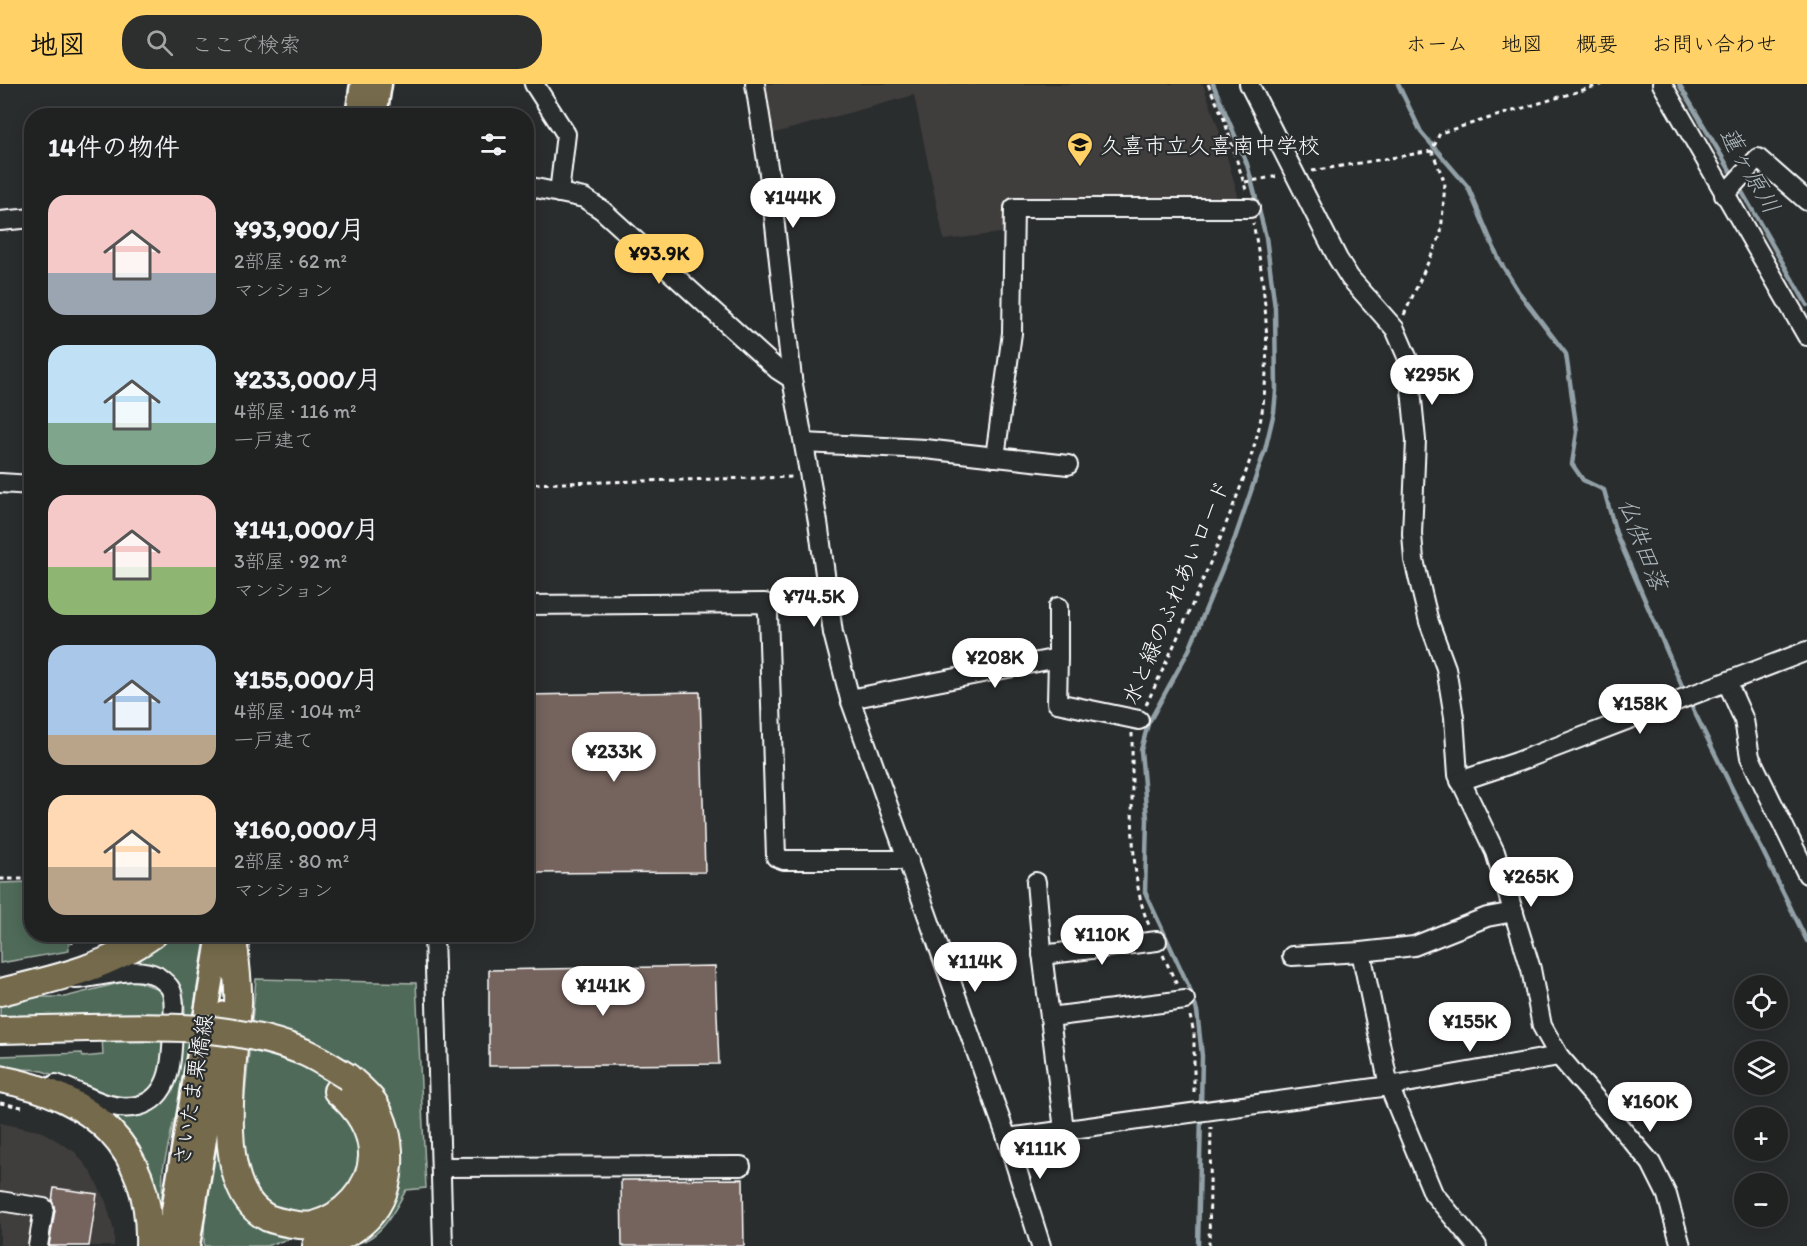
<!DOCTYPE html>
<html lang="ja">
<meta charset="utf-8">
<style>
body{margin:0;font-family:Itim,"Klee One",sans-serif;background:#2d2f2f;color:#f1f3f6;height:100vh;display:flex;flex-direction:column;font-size:22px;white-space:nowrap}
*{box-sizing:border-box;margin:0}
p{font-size:20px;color:#a2a4a5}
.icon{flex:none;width:33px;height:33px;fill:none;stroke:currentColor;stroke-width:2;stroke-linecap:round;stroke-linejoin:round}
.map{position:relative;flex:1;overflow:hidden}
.details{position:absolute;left:24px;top:24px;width:510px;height:834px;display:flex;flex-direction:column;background:#202222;border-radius:24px;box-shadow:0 3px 15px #0003,0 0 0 2px #3d3f40}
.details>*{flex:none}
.fabs{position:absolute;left:1734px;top:891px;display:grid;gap:12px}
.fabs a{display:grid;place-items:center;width:54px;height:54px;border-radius:50%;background:#202222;box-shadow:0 3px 15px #0003,0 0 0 2px #3d3f40;font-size:30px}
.price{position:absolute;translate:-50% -51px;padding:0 14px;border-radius:21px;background:#fff;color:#222;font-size:20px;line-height:39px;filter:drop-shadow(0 2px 3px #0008)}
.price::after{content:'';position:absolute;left:50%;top:36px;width:18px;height:14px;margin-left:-9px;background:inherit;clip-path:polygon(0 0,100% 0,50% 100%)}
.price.on{background:#ffd166;color:#111}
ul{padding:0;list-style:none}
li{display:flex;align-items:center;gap:18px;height:150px;padding:0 24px}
li span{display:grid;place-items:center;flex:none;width:168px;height:120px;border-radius:18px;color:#555}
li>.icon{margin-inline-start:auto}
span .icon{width:72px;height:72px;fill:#fffc;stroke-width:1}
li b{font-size:26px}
h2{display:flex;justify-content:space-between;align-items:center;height:72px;padding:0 24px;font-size:26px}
header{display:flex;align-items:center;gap:36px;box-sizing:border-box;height:84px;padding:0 30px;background:#ffd166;color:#111}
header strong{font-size:28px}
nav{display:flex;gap:33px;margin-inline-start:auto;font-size:21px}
.search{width:420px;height:54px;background:#2d2f2f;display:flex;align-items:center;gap:15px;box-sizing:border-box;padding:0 21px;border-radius:24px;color:#a2a4a5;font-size:22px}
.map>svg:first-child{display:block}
.built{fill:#403d3c}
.green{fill:#506a59;stroke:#a8b4ac;stroke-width:1.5}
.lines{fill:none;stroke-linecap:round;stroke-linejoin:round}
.stream{stroke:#92a1a7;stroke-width:4.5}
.building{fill:#74635d;stroke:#fff;stroke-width:1.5}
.minor-casing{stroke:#fff;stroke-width:22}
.major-casing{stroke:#fff;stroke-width:27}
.highway-casing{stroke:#fff;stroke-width:30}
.path{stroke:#fff;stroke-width:3;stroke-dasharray:4.5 4.5;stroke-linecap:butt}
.minor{stroke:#2a2d2e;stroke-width:18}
.major{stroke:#746b4b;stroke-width:22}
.highway{stroke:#746b4b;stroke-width:26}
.highway-bridge-casing{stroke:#fff;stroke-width:30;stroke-linecap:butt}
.highway-bridge{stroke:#746b4b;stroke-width:26}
.labels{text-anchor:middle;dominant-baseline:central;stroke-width:4.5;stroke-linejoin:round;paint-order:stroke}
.poi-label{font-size:22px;fill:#fff;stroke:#2a2d2e;text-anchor:start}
.street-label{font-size:22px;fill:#fff;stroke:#2a2d2e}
.water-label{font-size:24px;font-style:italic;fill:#adb8bd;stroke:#2a2d2e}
</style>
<header>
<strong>地図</strong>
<div class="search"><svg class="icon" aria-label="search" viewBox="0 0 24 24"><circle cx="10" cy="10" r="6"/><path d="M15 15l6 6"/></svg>ここで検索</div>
<nav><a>ホーム</a><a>地図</a><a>概要</a><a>お問い合わせ</a></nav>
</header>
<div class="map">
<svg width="1807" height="1162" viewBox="0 0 1807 1162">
<rect width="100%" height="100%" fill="#2a2d2e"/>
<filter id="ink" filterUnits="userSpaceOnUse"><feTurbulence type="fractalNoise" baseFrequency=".0167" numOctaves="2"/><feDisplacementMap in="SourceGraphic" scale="12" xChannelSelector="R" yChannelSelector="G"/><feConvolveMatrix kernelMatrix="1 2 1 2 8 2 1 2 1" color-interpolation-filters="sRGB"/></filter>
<g filter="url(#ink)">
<g class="built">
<polygon points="763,0 1203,0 1221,52 1239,115 1006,115 1008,148 944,156 914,11 771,50"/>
<polygon points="0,1039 43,1048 75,1068 91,1088 106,1118 114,1147 114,1162 0,1162"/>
</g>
<g class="green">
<polygon points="31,798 32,850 68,851 69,867 0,879 0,799"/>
<path d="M 172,851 L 210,851 L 185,1004 L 173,1040 L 163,1085 L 161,1138 L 137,1064 L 129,1051 L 108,1029 C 165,1041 174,1008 182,961 C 190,910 185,881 127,878 L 146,870 Z"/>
<path d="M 256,895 L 416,899 L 426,1104 L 406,1106 C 391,1134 377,1162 341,1162 L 382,1128 L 347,983 L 325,1014 L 337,1021 L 358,1052 L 360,1077 L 352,1105 L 317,1130 L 281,1128 L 254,1107 L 240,1064 Z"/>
<path d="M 135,897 C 146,900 161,904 166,916 C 171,932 162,969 160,987 C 144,1039 76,997 42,987 C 28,983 14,986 0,985 L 0,972 L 82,969 L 83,973 L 103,971 L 101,935 L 0,939 L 0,917 L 29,913 L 65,913 L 123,898 Z"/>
<polygon points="216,1030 273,1149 292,1154 266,1162 204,1162 205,1100"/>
</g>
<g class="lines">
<g class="stream">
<polyline points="1398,0 1421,48 1468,103 1499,176 1518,207 1566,270 1577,348 1572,380 1583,396 1604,406 1616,449 1685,609"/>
<polyline points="1679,0 1734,93"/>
<polyline points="1738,101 1807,221"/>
<polyline points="1689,617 1807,857"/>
<polyline points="1201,1023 1202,972 1197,927 1189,903 1145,808 1147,735 1141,666 1148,640 1189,566 1235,454 1265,366 1274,328 1276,307 1275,224 1266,153 1247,80 1213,0"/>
<polyline points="1198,1162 1201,1031"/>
</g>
</g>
<g class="building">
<polygon points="700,608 705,788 526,789 526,611"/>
<polygon points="715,882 719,980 489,982 489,886"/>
<polygon points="743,1095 744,1162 622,1162 621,1096"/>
<polygon points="54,1104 97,1110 89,1162 49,1162 55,1126 52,1117"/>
</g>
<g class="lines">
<defs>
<g id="minor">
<polyline points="534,0 566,50 559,109"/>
<polyline points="755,0 770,96 792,295 818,438 833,549 850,615 1007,1054 1041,1162"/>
<polyline points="1249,0 1338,175 1350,194 1395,245 1408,275 1416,356 1412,450 1414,476 1429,538 1446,584 1454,633 1458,691 1495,768 1531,885 1542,942 1559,972 1651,1079 1667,1111 1681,1162"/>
<polyline points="1662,0 1807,252"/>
<polyline points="526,102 584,114 602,126 778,286 792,295"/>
<polyline points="1724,111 1758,74 1807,117"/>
<polyline points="0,137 32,134"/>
<polyline points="804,359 925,365 1068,381"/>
<polyline points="995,373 1012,249 1014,124 1250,124"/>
<polyline points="0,399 32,401"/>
<polyline points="526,521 765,519 768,529 776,773 784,776 909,776"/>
<polyline points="1058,574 1057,619 1139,636"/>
<polyline points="1727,598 1744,636 1750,673 1807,790"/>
<polyline points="850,615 1058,574 1058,523"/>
<polyline points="1460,697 1517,678 1807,567"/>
<polyline points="1036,798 1043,877 1064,1046"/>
<polyline points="434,850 443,1162"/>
<polyline points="1361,868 1389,1002 1433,1109 1477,1162"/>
<polyline points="1042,871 1157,857"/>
<polyline points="1292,872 1361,868 1414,862 1487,833 1514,828"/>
<polyline points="1050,933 1185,916"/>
<path d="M 56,1000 C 83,1008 109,1029 138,1022 C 174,1013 172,969 173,940 C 173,929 176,914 170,904 C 168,900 161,895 157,892 C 135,880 99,894 75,895"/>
<polyline points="1007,1054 1389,1002 1559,972"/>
<polyline points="442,1083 741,1082"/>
<polyline points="0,1117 44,1124 38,1162"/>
</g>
<g id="major">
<polyline points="357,32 362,0"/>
<polyline points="375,32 380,0"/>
<polyline points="232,888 238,850"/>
<polyline points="167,1162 219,850"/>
<polyline points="188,1162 225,929"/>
</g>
<g id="highway">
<path d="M 235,869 C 236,885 239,902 238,919 C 236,972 208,1105 268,1134 C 278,1138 303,1143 313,1141 C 343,1134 371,1104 372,1073 C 373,1046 357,1024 337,1007"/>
<path d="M 0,908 C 54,895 109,883 154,850"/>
<polyline points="0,946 88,944"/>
<path d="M 0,995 C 92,1012 152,1063 149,1162"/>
<path d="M 316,1162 C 333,1157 347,1151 361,1140 C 396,1111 396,1056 374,1019 C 368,1010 357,1001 348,993"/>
</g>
</defs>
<use href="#minor" class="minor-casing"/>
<use href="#major" class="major-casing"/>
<use href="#highway" class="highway-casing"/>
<g class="path">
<polyline points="1208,0 1224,35 1247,109"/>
<polyline points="1312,87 1432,67"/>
<polyline points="1245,98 1279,92"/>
<polyline points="1404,231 1441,150 1445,99 1432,67 1440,49 1603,0"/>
<polyline points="526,400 795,393"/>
<path d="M 1146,621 C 1172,567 1197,511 1220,455 C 1237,412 1257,366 1263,321 C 1271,260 1265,198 1253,139"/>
<path d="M 1132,649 C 1133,702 1127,794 1149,841"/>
<polyline points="0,795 32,795"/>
<polyline points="72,850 72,860"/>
<polyline points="1163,871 1177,901"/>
<polyline points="1190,932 1194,949 1194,1012"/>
<polyline points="0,1019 22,1023"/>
<polyline points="1209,1162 1211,1043"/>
</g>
<use href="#minor" class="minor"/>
<use href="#major" class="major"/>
<use href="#highway" class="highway"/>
<defs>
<path id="highway-bridge" d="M 88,944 C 161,942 235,940 304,968 C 320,975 334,985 348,993"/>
</defs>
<use href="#highway-bridge" class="highway-bridge-casing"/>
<use href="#highway-bridge" class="highway-bridge"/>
</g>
</g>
<defs>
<symbol id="school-pin" viewBox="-11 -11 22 30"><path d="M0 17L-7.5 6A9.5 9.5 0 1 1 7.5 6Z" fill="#ffd166" stroke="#2a2d2e"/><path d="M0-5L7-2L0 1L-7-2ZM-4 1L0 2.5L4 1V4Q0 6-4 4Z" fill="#111"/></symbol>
</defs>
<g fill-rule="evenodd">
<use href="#school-pin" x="1065" y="46" width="30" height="40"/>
</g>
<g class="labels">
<g class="poi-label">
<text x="1100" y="61">久喜市立久喜南中学校</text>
</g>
<g class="street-label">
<text transform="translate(1176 508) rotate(-67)">水と緑のふれあいロード</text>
<text transform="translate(193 1006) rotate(-81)">さいたま栗橋線</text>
</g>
<g class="water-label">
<text transform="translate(1750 86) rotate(60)">蓮ヶ原川</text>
<text transform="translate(1643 460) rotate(69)">仏供田落</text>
</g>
</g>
</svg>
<div class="fabs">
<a><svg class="icon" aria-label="locate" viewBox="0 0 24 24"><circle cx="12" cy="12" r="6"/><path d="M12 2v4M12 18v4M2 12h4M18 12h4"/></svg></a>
<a><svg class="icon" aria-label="layers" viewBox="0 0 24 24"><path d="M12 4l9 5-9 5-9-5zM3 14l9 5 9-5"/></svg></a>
<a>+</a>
<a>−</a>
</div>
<b class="price" style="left:793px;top:145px">¥144K</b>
<b class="price on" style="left:659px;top:201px">¥93.9K</b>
<b class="price" style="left:1432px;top:322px">¥295K</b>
<b class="price" style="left:814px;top:544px">¥74.5K</b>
<b class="price" style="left:995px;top:605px">¥208K</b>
<b class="price" style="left:1640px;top:651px">¥158K</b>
<b class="price" style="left:614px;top:699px">¥233K</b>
<b class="price" style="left:1531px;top:824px">¥265K</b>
<b class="price" style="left:1102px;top:882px">¥110K</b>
<b class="price" style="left:975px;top:909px">¥114K</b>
<b class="price" style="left:603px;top:933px">¥141K</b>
<b class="price" style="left:1470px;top:969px">¥155K</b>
<b class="price" style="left:1650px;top:1049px">¥160K</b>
<b class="price" style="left:1040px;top:1096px">¥111K</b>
<section class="details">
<h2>14件の物件<svg class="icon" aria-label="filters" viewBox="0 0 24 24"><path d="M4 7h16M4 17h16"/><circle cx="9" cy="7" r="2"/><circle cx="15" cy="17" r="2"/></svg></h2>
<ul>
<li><span style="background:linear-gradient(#f6c9c9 65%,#9aa5b1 0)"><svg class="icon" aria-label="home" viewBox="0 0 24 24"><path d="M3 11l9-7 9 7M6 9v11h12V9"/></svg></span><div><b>¥93,900/月</b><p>2部屋 · 62 m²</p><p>マンション</p></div></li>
<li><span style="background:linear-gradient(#bfe0f5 65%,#7fa58c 0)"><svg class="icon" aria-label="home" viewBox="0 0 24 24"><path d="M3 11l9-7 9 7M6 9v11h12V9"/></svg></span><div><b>¥233,000/月</b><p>4部屋 · 116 m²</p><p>一戸建て</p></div></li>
<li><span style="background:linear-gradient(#f6c9c9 60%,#8fb573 0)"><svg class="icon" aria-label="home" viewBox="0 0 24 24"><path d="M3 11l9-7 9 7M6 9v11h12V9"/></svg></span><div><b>¥141,000/月</b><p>3部屋 · 92 m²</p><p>マンション</p></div></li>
<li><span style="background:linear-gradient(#a9c7e8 75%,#b9a48a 0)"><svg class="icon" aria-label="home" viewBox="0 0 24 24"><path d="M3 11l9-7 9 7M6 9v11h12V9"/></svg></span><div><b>¥155,000/月</b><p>4部屋 · 104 m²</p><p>一戸建て</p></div></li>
<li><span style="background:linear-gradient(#ffd9b3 60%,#b9a48a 0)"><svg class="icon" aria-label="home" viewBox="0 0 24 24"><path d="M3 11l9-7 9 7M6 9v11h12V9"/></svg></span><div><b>¥160,000/月</b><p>2部屋 · 80 m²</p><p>マンション</p></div></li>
</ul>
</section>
</div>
